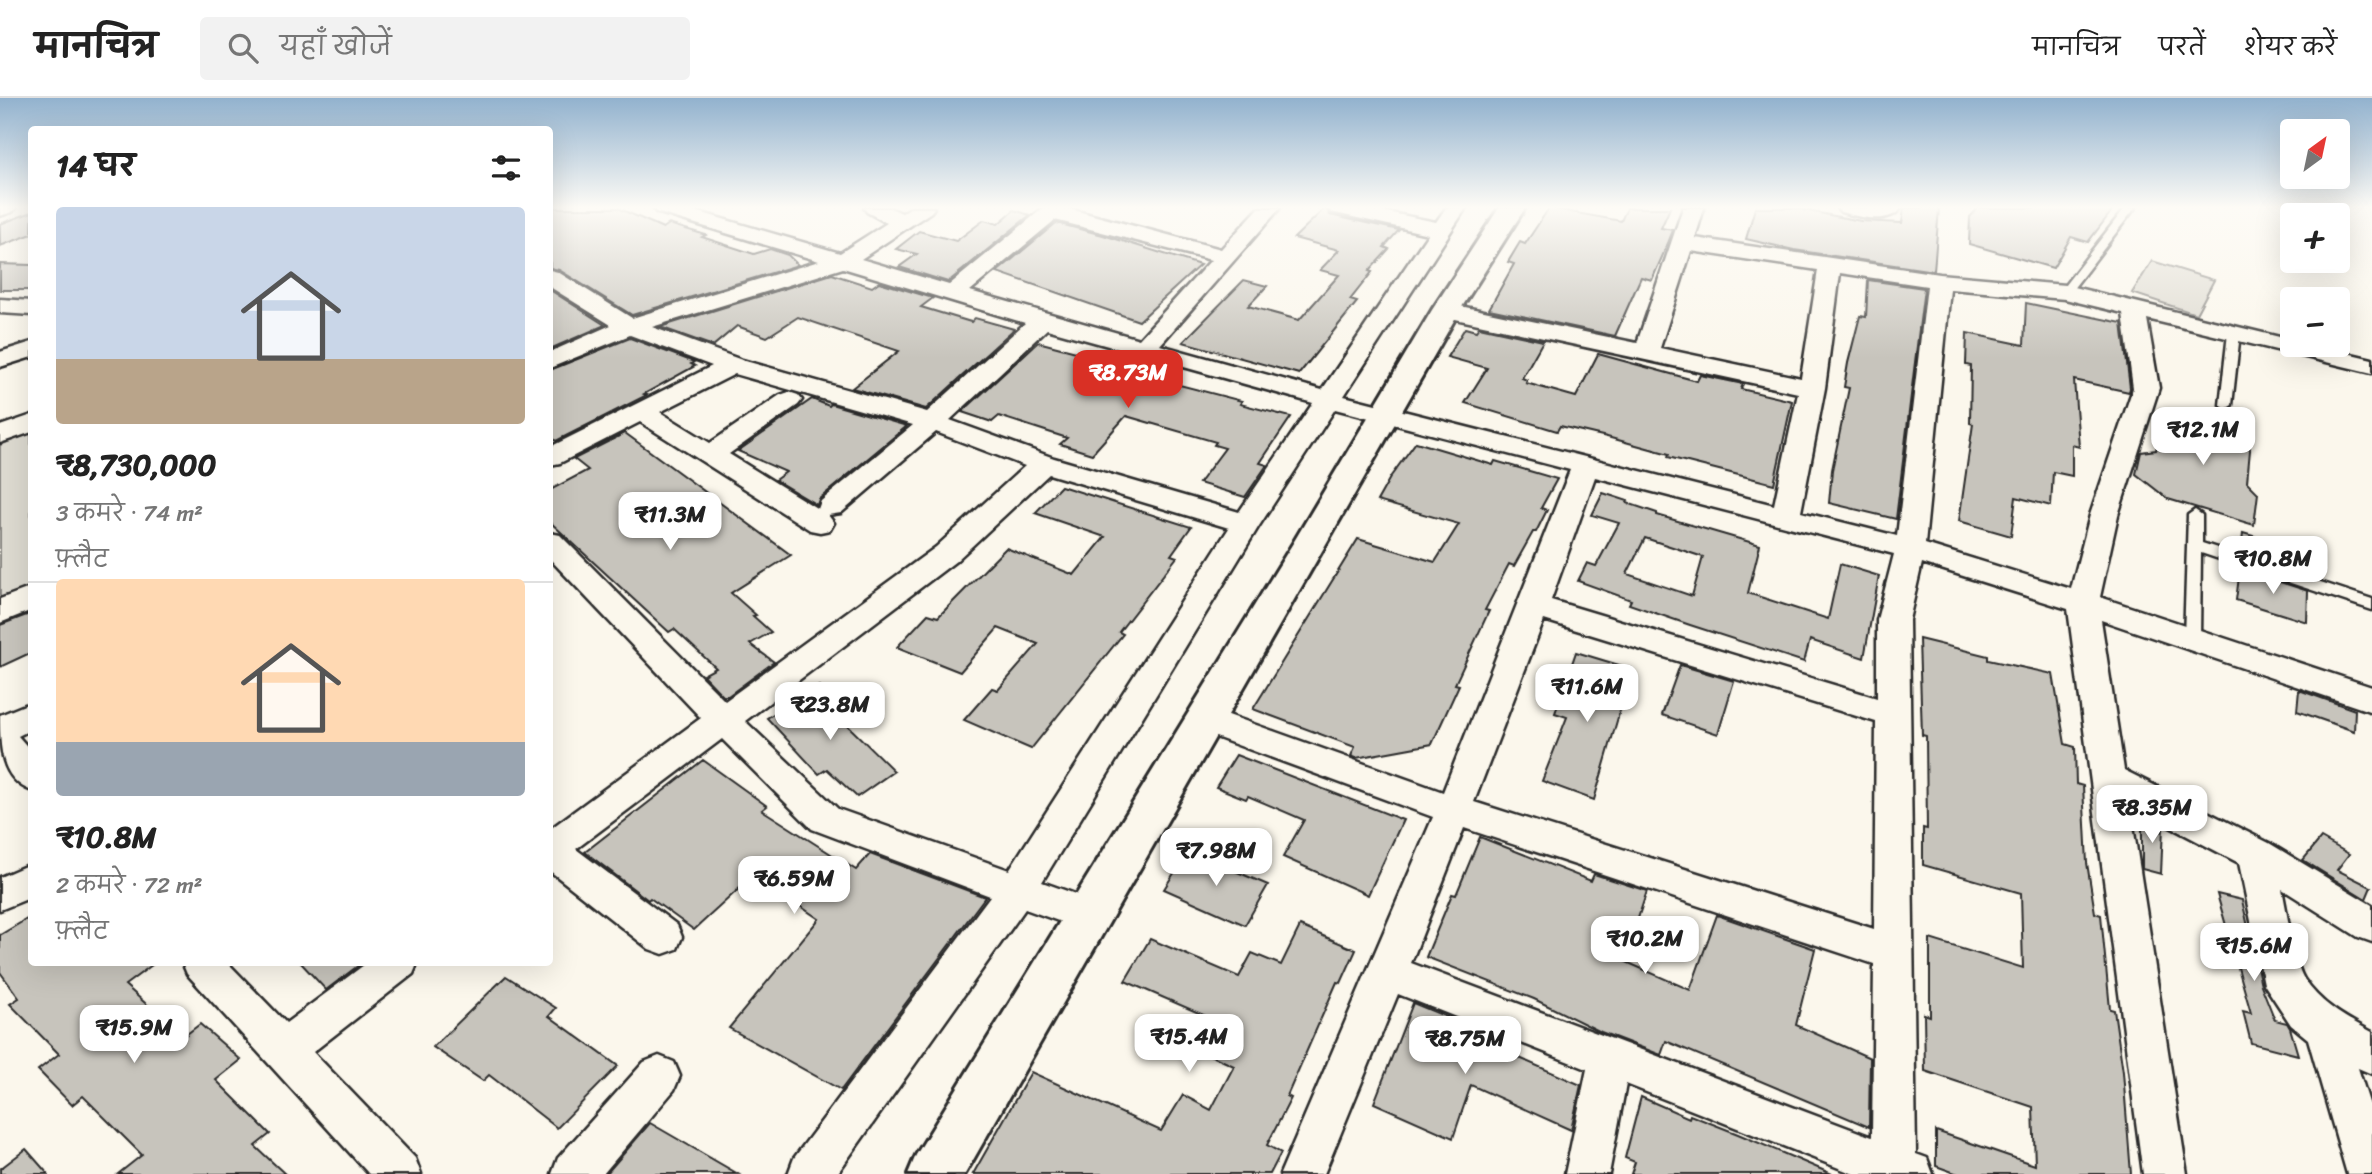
<!DOCTYPE html>
<html lang="hi">
<meta charset="utf-8">
<style>
body{margin:0;font-family:Sriracha,"Playpen Sans Deva",sans-serif;background:#f2f2f2;color:#222;height:100vh;display:flex;flex-direction:column;font-size:26px;white-space:nowrap}
*{box-sizing:border-box;margin:0}
p{font-size:23px;color:#767676}
.icon{flex:none;width:38px;height:38px;fill:none;stroke:currentColor;stroke-width:2;stroke-linecap:round;stroke-linejoin:round}
.map{position:relative;flex:1;overflow:hidden}
.drawer{position:absolute;left:28px;top:28px;width:525px;height:840px;display:flex;flex-direction:column;background:#fff;border-radius:7px;box-shadow:0 7px 28px #0002}
.drawer>*{flex:none}
.needle{width:46px;rotate:33deg}
.fabs{position:absolute;left:2280px;top:21px;display:grid;gap:14px}
.fabs a{display:grid;place-items:center;width:70px;height:70px;border-radius:7px;background:#fff;box-shadow:0 7px 28px #0002;font-size:35px}
.price{position:absolute;translate:-50% -60px;padding:0 16px;border-radius:14px;background:#fff;color:#222;font-size:23px;line-height:46px;filter:drop-shadow(0 2px 4px #0008)}
.price::after{content:'';position:absolute;left:50%;top:42px;width:21px;height:16px;margin-left:-10px;background:inherit;clip-path:polygon(0 0,100% 0,50% 100%)}
.price.selected{background:#d93025;color:#fff}
ul{padding:0;list-style:none}
li{display:grid;align-content:center;gap:14px;height:371px;padding:0 28px}
li+li{border-top:2px solid #e0e0e0}
li span{display:grid;place-items:center;height:217px;border-radius:7px;color:#555}
li>.icon{margin-inline-start:auto}
span .icon{width:126px;height:126px;fill:#fffc;stroke-width:1}
li b{font-size:30px}
h2{display:flex;justify-content:space-between;align-items:center;height:84px;padding:0 28px;font-size:30px}
header{display:flex;align-items:center;gap:42px;box-sizing:border-box;height:98px;padding:0 35px;background:#fff;border-bottom:2px solid #e0e0e0}
header strong{font-size:33px}
nav{display:flex;gap:38px;margin-inline-start:auto;font-size:24px}
.search{width:490px;height:63px;background:#f2f2f2;display:flex;align-items:center;gap:18px;box-sizing:border-box;padding:0 24px;border-radius:7px;color:#767676;font-size:26px}
.map>svg:first-child{display:block}
.green{fill:#dddad0;stroke:#84827e;stroke-width:2}
.building{fill:#c7c4bc;stroke:#2b2b2b;stroke-width:2;fill-rule:evenodd}
.lines{fill:none;stroke-linecap:round;stroke-linejoin:round}
.service-casing{stroke:#2b2b2b;stroke-width:5}
.minor-casing{stroke:#2b2b2b;stroke-width:5}
.tertiary-casing{stroke:#2b2b2b;stroke-width:6}
.service{fill:#fbf7ec;fill-rule:evenodd}
.minor{fill:#fbf7ec;fill-rule:evenodd}
.tertiary{fill:#fbf7ec;fill-rule:evenodd}
</style>
<header>
<strong>मानचित्र</strong>
<div class="search"><svg class="icon" aria-label="search" viewBox="0 0 24 24"><circle cx="10" cy="10" r="6"/><path d="M15 15l6 6"/></svg>यहाँ खोजें</div>
<nav><a>मानचित्र</a><a>परतें</a><a>शेयर करें</a></nav>
</header>
<div class="map">
<svg width="2372" height="1076" viewBox="0 0 2372 1076">
<rect width="100%" height="100%" fill="#fbf7ec"/>
<filter id="ink" filterUnits="userSpaceOnUse"><feTurbulence type="fractalNoise" baseFrequency=".0143" numOctaves="2"/><feDisplacementMap in="SourceGraphic" scale="14" xChannelSelector="R" yChannelSelector="G"/><feConvolveMatrix kernelMatrix="1 2 1 2 8 2 1 2 1" color-interpolation-filters="sRGB"/></filter>
<g filter="url(#ink)">
<g class="green">
<polygon points="2152,163 2214,182 2196,216 2132,195"/>
<polygon points="31,335 31,491 0,507 0,347"/>
</g>
<g class="building">
<polygon points="550,110 618,110 663,130 669,126 706,137 702,139 754,156 770,151 788,157 798,167 632,217 559,172 550,170"/>
<polygon points="1325,110 1330,117 1399,132 1384,149 1389,151 1369,173 1372,174 1350,202 1357,204 1299,276 1183,244 1244,182 1267,188 1248,208 1299,222 1339,177 1320,172 1339,152 1294,140"/>
<polygon points="1549,110 1621,123 1627,110 1670,110 1661,130 1673,132 1668,145 1652,182 1641,179 1615,238 1489,211 1514,166 1508,164 1520,144 1525,146"/>
<polygon points="1755,110 1793,110 1861,123 1902,125 1904,110 1939,110 1934,173 1794,152 1746,141"/>
<polygon points="1978,110 2114,110 2088,144 2071,139 2053,170 1969,146 1970,119"/>
<polygon points="1014,112 1030,117 948,184 899,169 917,156 896,151 919,133 956,143 984,122 998,126"/>
<polygon points="32,114 32,136 0,148 0,126"/>
<polygon points="1056,125 1103,137 1200,167 1139,223 997,174"/>
<polygon points="0,166 32,167 32,192 0,192"/>
<polygon points="832,176 872,189 879,184 933,200 921,209 971,224 975,220 1014,231 926,311 852,290 899,253 798,219 767,239 737,228 713,248 660,229"/>
<polygon points="1868,182 1924,190 1896,421 1829,405 1832,372 1849,290 1844,289 1848,265 1860,218 1866,219"/>
<polygon points="550,192 605,227 550,251"/>
<polygon points="2026,205 2122,225 2130,290 2129,294 2074,282 2079,349 2072,347 2072,378 2053,374 2051,408 2016,399 2011,438 1959,423 1973,326 1970,325 1971,268 1966,267 1967,235 2024,247"/>
<polygon points="1479,229 1543,243 1522,280 1527,282 1526,285 1576,299 1598,256 1697,283 1700,277 1729,283 1743,286 1741,291 1792,303 1774,386 1668,359 1669,356 1607,339 1560,328 1557,333 1465,305 1487,270 1447,259 1465,230 1476,233"/>
<polygon points="630,240 694,264 691,266 695,268 644,296 647,297 556,343 550,338 550,272"/>
<polygon points="1038,244 1160,276 1156,281 1242,303 1240,306 1291,319 1260,365 1267,367 1245,399 1199,385 1225,350 1214,347 1216,344 1126,318 1092,356 1060,346 1067,340 999,318 992,324 962,314"/>
<polygon points="812,301 829,308 831,306 907,328 819,401 817,407 775,382 786,374 738,353"/>
<polygon points="2207,321 2247,325 2250,352 2247,384 2258,395 2254,427 2168,401 2136,376 2141,354 2156,352 2162,325"/>
<polygon points="625,335 791,457 731,495 756,517 753,518 771,534 750,546 774,564 728,598 723,598 703,577 716,570 674,531 669,534 550,424 550,392 588,372 574,361"/>
<polygon points="1416,344 1493,367 1495,363 1557,381 1541,410 1547,412 1536,434 1533,434 1514,468 1509,466 1485,512 1489,513 1455,586 1459,587 1432,646 1356,660 1351,658 1355,649 1253,611 1358,441 1435,464 1459,426 1377,403 1391,378"/>
<polygon points="1061,388 1191,429 1171,457 1177,459 1119,534 1123,536 1031,651 964,622 992,590 998,592 1038,546 998,530 960,574 897,549 928,516 938,519 1006,450 1074,477 1105,439 1035,415"/>
<path d="M 1603,395 L 1628,403 L 1627,405 L 1657,415 L 1657,417 L 1760,447 L 1748,495 L 1828,521 L 1840,466 L 1879,478 L 1864,560 L 1810,542 L 1804,564 L 1690,527 L 1629,506 L 1631,502 L 1578,483 L 1587,465 L 1596,468 L 1619,425 L 1592,417 ZM 1645,440 L 1703,459 L 1692,498 L 1627,476 Z"/>
<polygon points="2243,435 2310,455 2309,478 2241,455"/>
<polygon points="2240,471 2308,493 2307,524 2236,502"/>
<polygon points="32,515 32,554 0,569 0,527"/>
<polygon points="1919,541 1988,558 1988,562 2053,576 2065,646 2075,649 2076,686 2083,688 2087,765 2095,815 2101,817 2110,911 2114,912 2123,974 2131,1076 1958,1076 1936,1068 1936,1033 2035,1067 2033,1009 1925,973 1924,916 1930,918 1930,841 2023,870 2021,795 1923,767 1923,730 1927,731 1926,638 1922,637"/>
<polygon points="1576,554 1632,571 1594,702 1542,683 1567,619 1555,615"/>
<polygon points="1680,567 1734,583 1718,636 1662,617"/>
<polygon points="819,588 846,615 839,619 894,673 857,699 827,671 819,676 767,620"/>
<polygon points="2299,592 2355,612 2354,633 2297,613"/>
<polygon points="1236,657 1403,722 1368,797 1283,759 1304,722 1248,698 1246,701 1216,689"/>
<polygon points="703,662 767,708 762,712 856,772 870,756 985,799 841,992 729,930 819,821 754,777 694,832 650,800 648,802 585,754"/>
<polygon points="2142,717 2163,728 2161,776 2142,771"/>
<polygon points="1480,739 1591,783 1594,776 1647,793 1624,863 1690,892 1717,817 1815,851 1796,927 1870,960 1869,1029 1666,943 1661,957 1601,934 1534,901 1426,859 1452,796 1456,797"/>
<polygon points="2321,740 2349,756 2337,772 2371,789 2366,801 2303,762"/>
<polygon points="1188,753 1268,787 1245,827 1164,791"/>
<polygon points="2217,796 2242,802 2261,887 2275,922 2287,925 2290,930 2298,957 2251,945 2243,913 2251,915"/>
<polygon points="32,818 32,864 156,864 125,887 183,939 200,926 241,962 216,982 270,1036 255,1048 285,1076 118,1076 142,1057 83,998 72,1007 38,972 59,956 10,906 19,900 0,874 0,837"/>
<polygon points="1300,828 1356,852 1341,885 1337,884 1287,998 1291,1000 1267,1047 1281,1055 1270,1076 973,1076 1031,974 1161,1033 1183,997 1211,1012 1234,968 1199,952 1215,922 1125,883 1150,841 1239,879 1252,855 1281,867"/>
<polygon points="300,864 363,864 326,892"/>
<polygon points="506,878 556,910 549,918 618,968 557,1030 489,977 483,983 433,949"/>
<polygon points="1413,905 1488,936 1485,945 1581,987 1571,1032 1471,987 1453,1040 1374,1005"/>
<polygon points="1641,999 1689,1020 1690,1017 1738,1036 1832,1076 1631,1076 1635,1064 1625,1060"/>
<polygon points="650,1025 738,1076 606,1076"/>
<polygon points="26,1051 48,1076 0,1076 0,1071"/>
</g>
<g class="lines">
<defs>
<g id="service">
<polygon points="2125,110 2135,110 2069,196 2061,196 2061,192"/>
<polygon points="2234,231 2240,235 2232,307 2226,311 2220,307 2228,235"/>
<polygon points="2195,412 2202,417 2202,445 2372,501 2372,512 2201,455 2200,541 2192,547 2186,545 2184,541 2188,417"/>
</g>
<g id="minor">
<polygon points="0,110 16,110 12,114 0,118"/>
<path d="M 653,110 L 685,110 L 840,155 L 887,125 L 867,114 L 864,110 L 890,110 L 902,115 L 910,110 L 934,110 L 931,114 L 861,161 L 949,187 L 1043,110 L 1066,110 L 1221,151 L 1259,110 L 1280,110 L 1160,247 L 1322,292 L 1428,136 L 1331,114 L 1328,110 L 1367,110 L 1436,124 L 1446,110 L 1466,110 L 1344,298 L 1774,407 L 1798,295 L 1446,219 L 1438,217 L 1434,212 L 1438,207 L 1446,205 L 1637,245 L 1683,110 L 1704,110 L 1695,140 L 1939,176 L 2065,187 L 2292,242 L 2292,247 L 2314,247 L 2372,261 L 2372,275 L 2147,221 L 2159,290 L 2118,417 L 2100,499 L 2372,589 L 2372,614 L 2101,522 L 2124,672 L 2269,745 L 2372,807 L 2372,844 L 2358,839 L 2282,791 C 2287,813 2294,865 2304,881 C 2321,907 2346,920 2372,934 L 2372,976 L 2358,970 L 2372,1014 L 2372,1076 L 2347,1076 L 2308,941 L 2291,927 L 2264,886 L 2239,765 L 2130,708 L 2187,1076 L 2143,1076 L 2068,511 L 1922,465 L 1909,522 L 1916,1056 L 1927,1060 L 1933,1076 L 1854,1076 L 1626,986 L 1609,1076 L 1565,1076 L 1587,971 L 1398,896 L 1324,1076 L 1280,1076 L 1433,719 L 1194,631 L 1189,622 L 1194,613 L 1206,609 L 1443,694 L 1570,372 L 1335,311 L 1259,428 L 1042,784 L 1103,806 L 1108,818 L 1103,830 L 1089,834 L 1025,811 L 837,1076 L 788,1076 L 794,1060 L 990,798 L 812,731 L 722,641 L 576,751 L 677,827 L 682,839 L 677,851 L 663,856 L 649,851 L 550,773 L 550,731 L 701,620 L 550,461 L 550,435 L 560,437 L 725,603 L 936,449 L 1025,368 L 936,334 L 841,415 L 828,417 L 834,425 L 830,432 L 820,434 L 810,432 L 640,324 L 560,365 L 550,367 L 550,349 L 712,268 L 630,237 L 550,270 L 550,254 L 611,227 L 550,189 L 550,172 L 558,174 L 632,220 L 819,163 L 656,114 ZM 1055,122 L 1211,162 L 1139,241 L 970,193 ZM 1691,153 L 1818,172 L 1801,280 L 1660,250 ZM 843,170 L 1025,225 L 927,314 L 742,262 L 652,229 ZM 1840,175 L 1927,188 L 1897,438 L 1801,414 L 1825,290 ZM 1950,191 L 2065,201 L 2123,215 L 2133,290 L 2090,417 L 2071,491 L 1925,446 ZM 1047,231 L 1313,305 L 1239,414 L 1054,360 L 950,322 ZM 735,276 L 913,327 L 821,403 L 818,411 L 729,356 L 798,307 L 802,302 L 798,297 L 789,294 L 780,297 L 710,345 L 660,314 ZM 1049,376 L 1229,430 L 1009,772 L 838,711 L 745,623 L 956,463 ZM 1595,379 L 1894,456 L 1877,522 L 1877,600 L 1551,502 ZM 1544,522 L 1876,624 L 1874,831 L 1474,704 ZM 1464,730 L 1874,866 L 1872,1039 L 1411,865 Z"/>
<path d="M 1837,110 L 1901,110 C 1889,127 1859,119 1841,114 Z"/>
<polygon points="0,201 32,203 32,217 0,215"/>
<polygon points="32,244 32,259 0,269 0,254"/>
<polygon points="32,317 32,334 0,345 0,328"/>
<polygon points="32,489 32,512 0,525 0,501"/>
<path d="M 32,604 L 32,631 L 18,638 L 32,654 L 32,693 C 0,681 0,649 0,617 Z"/>
<polygon points="32,765 32,799 0,812 0,779"/>
<polygon points="182,864 227,864 286,925 368,864 418,864 413,876 313,954 415,1060 421,1076 369,1076 187,876"/>
<polygon points="659,958 674,964 680,978 674,992 603,1076 552,1076 558,1060 644,964"/>
</g>
<polygon id="tertiary" points="1499,110 1525,110 1460,212 965,1076 908,1076 916,1057 1293,445 1432,212"/>
</defs>
<use href="#service" class="service-casing"/>
<use href="#minor" class="minor-casing"/>
<use href="#tertiary" class="tertiary-casing"/>
<use href="#service" class="service"/>
<use href="#minor" class="minor"/>
<use href="#tertiary" class="tertiary"/>
</g>
</g>
<linearGradient id="sky" x2="0" y2="1"><stop stop-color="#92b2ce"/><stop offset="0.42" stop-color="#fdfbf6"/><stop offset="1" stop-color="#fdfbf6" stop-opacity="0"/></linearGradient>
<rect width="2372" height="260" fill="url(#sky)"/>
</svg>
<div class="fabs">
<a><svg class="needle" viewBox="-14 -14 28 28"><path d="M0-13l5 13h-10z" fill="#e53935"/><path d="M0 13l5-13h-10z" fill="#767676"/></svg></a>
<a>+</a>
<a>−</a>
</div>
<b class="price selected" style="left:1128px;top:312px">₹8.73M</b>
<b class="price" style="left:2203px;top:369px">₹12.1M</b>
<b class="price" style="left:670px;top:454px">₹11.3M</b>
<b class="price" style="left:2273px;top:498px">₹10.8M</b>
<b class="price" style="left:1587px;top:626px">₹11.6M</b>
<b class="price" style="left:830px;top:644px">₹23.8M</b>
<b class="price" style="left:2152px;top:747px">₹8.35M</b>
<b class="price" style="left:1216px;top:790px">₹7.98M</b>
<b class="price" style="left:794px;top:818px">₹6.59M</b>
<b class="price" style="left:1645px;top:878px">₹10.2M</b>
<b class="price" style="left:2254px;top:885px">₹15.6M</b>
<b class="price" style="left:134px;top:967px">₹15.9M</b>
<b class="price" style="left:1189px;top:976px">₹15.4M</b>
<b class="price" style="left:1465px;top:978px">₹8.75M</b>
<section class="drawer">
<h2>14 घर<svg class="icon" aria-label="filters" viewBox="0 0 24 24"><path d="M4 7h16M4 17h16"/><circle cx="9" cy="7" r="2"/><circle cx="15" cy="17" r="2"/></svg></h2>
<ul>
<li><span style="background:linear-gradient(#c9d6e8 70%,#b9a48a 0)"><svg class="icon" aria-label="home" viewBox="0 0 24 24"><path d="M3 11l9-7 9 7M6 9v11h12V9"/></svg></span><div><b>₹8,730,000</b><p>3 कमरे · 74 m²</p><p>फ़्लैट</p></div></li>
<li><span style="background:linear-gradient(#ffd9b3 75%,#9aa5b1 0)"><svg class="icon" aria-label="home" viewBox="0 0 24 24"><path d="M3 11l9-7 9 7M6 9v11h12V9"/></svg></span><div><b>₹10.8M</b><p>2 कमरे · 72 m²</p><p>फ़्लैट</p></div></li>
</ul>
</section>
</div>
